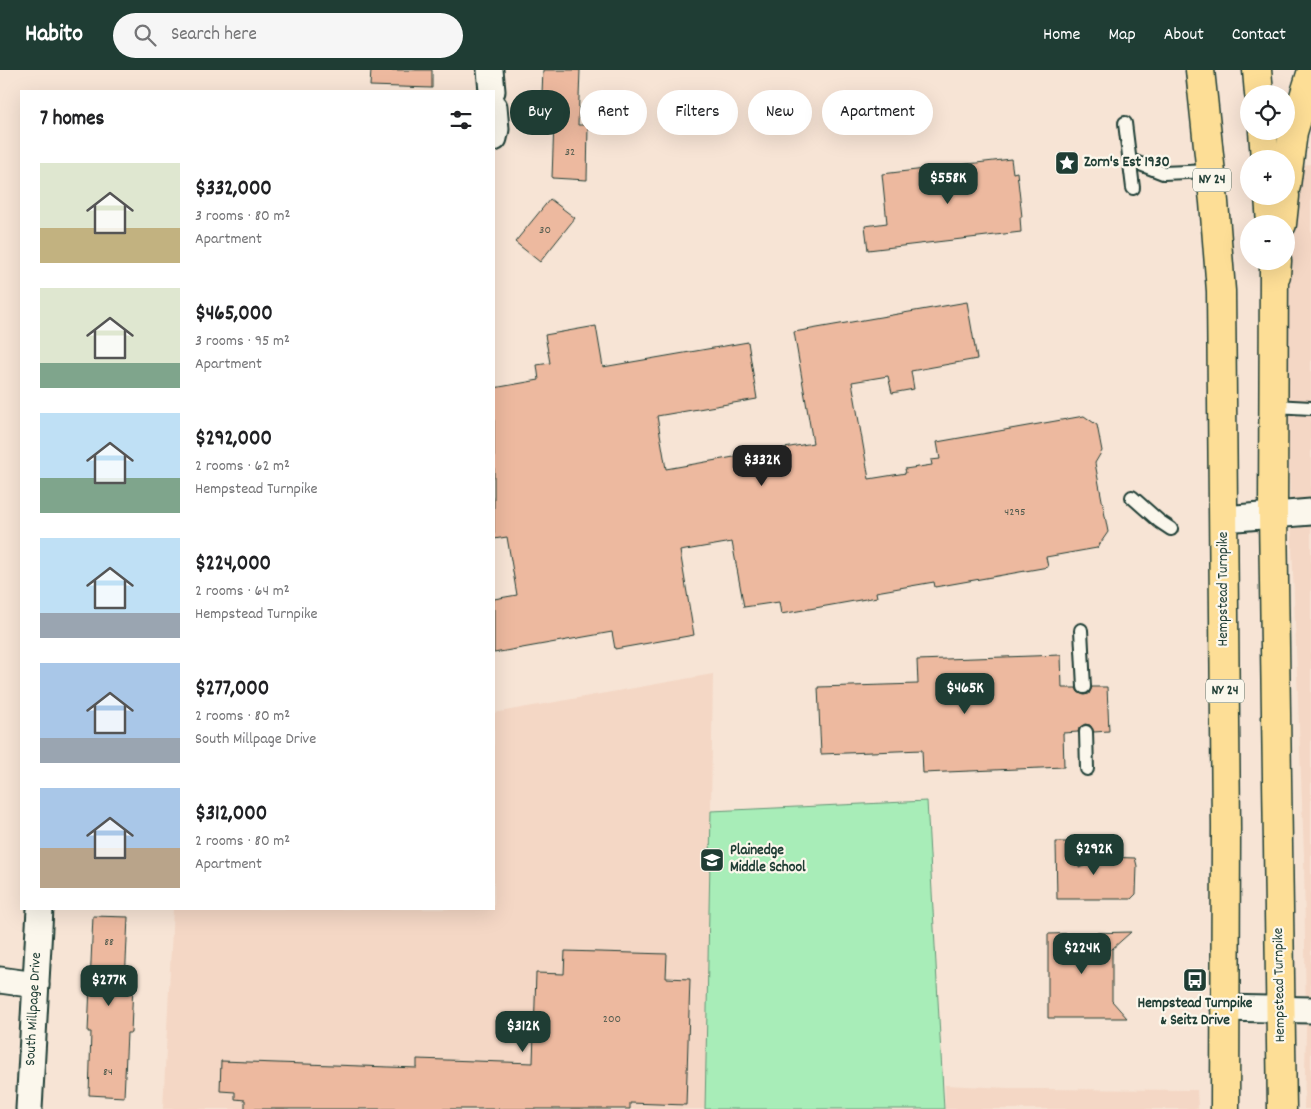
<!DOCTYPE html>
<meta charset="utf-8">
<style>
body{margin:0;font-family:Dekko,sans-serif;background:#f6f6f6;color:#202124;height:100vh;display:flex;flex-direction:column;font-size:19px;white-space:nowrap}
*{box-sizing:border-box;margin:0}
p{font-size:16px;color:#757577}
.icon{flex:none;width:28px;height:28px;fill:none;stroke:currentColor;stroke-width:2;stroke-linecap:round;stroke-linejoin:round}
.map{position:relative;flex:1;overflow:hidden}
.panel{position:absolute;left:20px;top:20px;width:475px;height:820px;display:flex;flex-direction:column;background:#fff;border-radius:0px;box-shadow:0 5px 20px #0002}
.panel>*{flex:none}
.guide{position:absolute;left:510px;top:20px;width:475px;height:45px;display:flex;gap:10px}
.buttons{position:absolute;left:1240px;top:15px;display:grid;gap:10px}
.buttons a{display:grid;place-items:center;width:55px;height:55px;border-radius:50%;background:#fff;box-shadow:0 5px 20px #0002;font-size:25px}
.price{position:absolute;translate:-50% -42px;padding:0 11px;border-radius:10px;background:#1f3d34;color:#fff;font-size:16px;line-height:32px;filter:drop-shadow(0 1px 2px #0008)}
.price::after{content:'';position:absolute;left:50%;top:30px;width:15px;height:11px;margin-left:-8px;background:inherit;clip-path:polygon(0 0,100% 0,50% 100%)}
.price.current{background:#222;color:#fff}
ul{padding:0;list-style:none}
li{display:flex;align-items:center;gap:15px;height:125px;padding:0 20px}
li span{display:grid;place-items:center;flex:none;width:140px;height:100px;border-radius:0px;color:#555}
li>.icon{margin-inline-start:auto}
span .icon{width:60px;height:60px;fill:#fffc;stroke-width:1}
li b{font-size:21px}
h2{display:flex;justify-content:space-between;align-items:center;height:60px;padding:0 20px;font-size:21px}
.tag{padding:0 18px;border-radius:22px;background:#fff;box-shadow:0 5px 20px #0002;font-size:18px;line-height:45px}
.tag.current{background:#1f3d34;color:#fff}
header{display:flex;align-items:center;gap:30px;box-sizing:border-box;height:70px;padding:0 25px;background:#1f3d34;color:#fff}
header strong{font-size:24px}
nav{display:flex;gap:28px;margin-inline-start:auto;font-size:18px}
.search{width:350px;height:45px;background:#f6f6f6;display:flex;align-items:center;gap:12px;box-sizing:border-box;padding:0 18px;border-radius:28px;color:#757577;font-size:19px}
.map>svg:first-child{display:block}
.built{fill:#f4d7c5}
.green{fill:#a8edb8;stroke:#649576}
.building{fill:#edb99f;stroke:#1f3d34}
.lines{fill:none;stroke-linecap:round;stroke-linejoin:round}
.service-casing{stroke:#1f3d34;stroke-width:16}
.minor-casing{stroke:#1f3d34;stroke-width:29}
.primary-casing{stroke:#1f3d34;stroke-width:31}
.motorway-casing{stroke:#1f3d34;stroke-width:31}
.service{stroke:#fbf7ec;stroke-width:12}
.minor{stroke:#fbf7ec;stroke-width:25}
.primary{stroke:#fdde96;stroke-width:28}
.motorway{stroke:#fdde96;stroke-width:28}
.labels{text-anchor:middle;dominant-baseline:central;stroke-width:4.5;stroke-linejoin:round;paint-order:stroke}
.number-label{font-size:12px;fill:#525c4f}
.shield{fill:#fbf7ec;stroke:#61756b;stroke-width:1}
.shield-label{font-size:14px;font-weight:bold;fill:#1f3d34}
.poi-label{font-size:15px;font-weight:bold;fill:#1f3d34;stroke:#fbf7ec;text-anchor:start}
.street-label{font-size:15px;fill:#1f3d34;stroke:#fbf7ec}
</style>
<header>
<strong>Habito</strong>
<div class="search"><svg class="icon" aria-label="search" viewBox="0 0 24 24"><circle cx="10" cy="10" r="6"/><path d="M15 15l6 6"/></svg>Search here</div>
<nav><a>Home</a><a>Map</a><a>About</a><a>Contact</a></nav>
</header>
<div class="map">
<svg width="1311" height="1039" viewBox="0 0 1311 1039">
<rect width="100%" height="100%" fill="#f7e4d5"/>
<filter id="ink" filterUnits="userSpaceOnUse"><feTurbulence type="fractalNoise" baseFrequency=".02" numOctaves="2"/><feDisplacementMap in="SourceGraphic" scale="10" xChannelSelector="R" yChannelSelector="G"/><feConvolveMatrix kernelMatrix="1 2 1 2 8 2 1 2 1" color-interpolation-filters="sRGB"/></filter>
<g filter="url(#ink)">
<g class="built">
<polygon points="1311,94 1311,1039 1304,1039 1306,962 1304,785 1281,191 1286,191 1286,97"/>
<polygon points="713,604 711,741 927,731 944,1039 163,1039 173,839 494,839 494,643"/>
<polygon points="945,1015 1028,1019 1197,1020 1198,1039 945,1039"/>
</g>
<polygon class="green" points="927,731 944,1039 705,1039 711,741"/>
<g class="building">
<polygon points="371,0 432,0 432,18 370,16"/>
<polygon points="543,0 580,0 578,55 588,55 587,110 552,108 555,23 542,23"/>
<polygon points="1011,89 1013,103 1017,102 1022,147 1020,147 1021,162 868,180 865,156 887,153 882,104"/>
<polygon points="550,129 575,148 540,192 515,172"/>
<polygon points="967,232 977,289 911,301 914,319 892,323 888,306 852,312 869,409 906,403 905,399 932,395 931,390 940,389 937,372 1084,346 1097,355 1102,381 1095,393 1108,462 1097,478 1046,487 1048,497 935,517 934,512 876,522 877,527 781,544 779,532 744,537 732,472 680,481 694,565 615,579 612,562 494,583 494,529 517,525 507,467 494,469 494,318 539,310 537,295 550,293 545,265 596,256 603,297 748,272 757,329 657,346 666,399 813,373 794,262"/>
<polygon points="1061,585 1062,618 1076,618 1078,622 1084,625 1089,624 1092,617 1107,617 1109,661 1094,662 1090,655 1085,654 1079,658 1078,662 1063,663 1064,697 923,703 922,680 821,684 818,617 918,614 917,590"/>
<polygon points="1056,772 1078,772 1079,798 1105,787 1135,788 1137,796 1136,824 1131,829 1057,829"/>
<polygon points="93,846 128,847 125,913 133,913 131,963 127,963 124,1027 89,1025 91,962 88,962"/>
<polygon points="1131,862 1112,879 1112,931 1127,948 1048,948 1048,864"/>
<polygon points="565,881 667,884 666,908 690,909 686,1035 630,1033 630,1039 245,1039 245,1030 235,1029 235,1022 220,1021 221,991 417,998 417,989 533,993 536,903 564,904"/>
</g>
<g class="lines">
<defs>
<g id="service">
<polyline points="1125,53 1133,118"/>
<polyline points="1130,90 1163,103 1211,101"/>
<polyline points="1274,336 1311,338"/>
<polyline points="1132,427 1159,451 1171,459"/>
<polyline points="1081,560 1084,617"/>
<polyline points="1086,662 1087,699"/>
</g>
<g id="minor">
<polyline points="490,0 492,21"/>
<polyline points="494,37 496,59 494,68"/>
<polyline points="1224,449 1311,442"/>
<polyline points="0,910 36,915"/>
<polyline points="1224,938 1311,940"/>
<polyline points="29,1039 40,839"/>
</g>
<g id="primary">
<polyline points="1200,0 1214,132 1221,221 1226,758 1225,1039"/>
<polyline points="1257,0 1259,24"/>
<polyline points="1263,61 1265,89"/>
<polyline points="1269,126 1271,154"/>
<polyline points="1274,191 1273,445 1282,1039"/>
</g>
<g id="motorway">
<polyline points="1286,116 1293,62 1311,4"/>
<polyline points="1282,154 1285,126"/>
<polyline points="1276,205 1277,191"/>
</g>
</defs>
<use href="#service" class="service-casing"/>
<use href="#minor" class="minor-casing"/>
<use href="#primary" class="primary-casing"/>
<use href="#motorway" class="motorway-casing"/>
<use href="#service" class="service"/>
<use href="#minor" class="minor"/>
<use href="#primary" class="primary"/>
<use href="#motorway" class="motorway"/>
</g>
</g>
<defs>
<symbol id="sight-square" viewBox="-11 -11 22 22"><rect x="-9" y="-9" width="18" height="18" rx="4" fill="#1f3d34" stroke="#fbf7ec"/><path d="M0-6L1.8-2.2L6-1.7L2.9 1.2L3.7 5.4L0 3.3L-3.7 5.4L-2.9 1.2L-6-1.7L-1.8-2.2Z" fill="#fff"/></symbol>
<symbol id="school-square" viewBox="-11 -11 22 22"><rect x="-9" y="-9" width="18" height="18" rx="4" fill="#1f3d34" stroke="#fbf7ec"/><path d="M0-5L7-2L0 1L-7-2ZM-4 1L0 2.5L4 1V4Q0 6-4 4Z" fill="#fff"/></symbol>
<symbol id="bus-square" viewBox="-11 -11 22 22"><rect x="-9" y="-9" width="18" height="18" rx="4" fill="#1f3d34" stroke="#fbf7ec"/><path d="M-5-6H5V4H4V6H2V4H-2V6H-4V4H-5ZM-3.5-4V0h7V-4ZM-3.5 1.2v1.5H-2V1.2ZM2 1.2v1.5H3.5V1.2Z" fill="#fff"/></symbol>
</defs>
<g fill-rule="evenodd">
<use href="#sight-square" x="1053" y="79" width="28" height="28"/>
<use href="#school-square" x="698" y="776" width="28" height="28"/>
<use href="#bus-square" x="1181" y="896" width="28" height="28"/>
</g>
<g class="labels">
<g class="number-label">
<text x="570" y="82">32</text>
<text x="545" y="160">30</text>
<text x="1015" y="442">4295</text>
<text x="109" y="872">88</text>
<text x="612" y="949">200</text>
<text x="108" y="1002">84</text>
</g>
<g class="shield">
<rect x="1193" y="98.5" width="38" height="23" rx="4"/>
<rect x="1206" y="609.5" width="38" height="23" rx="4"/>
</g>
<g class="shield-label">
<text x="1212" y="110">NY 24</text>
<text x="1225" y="621">NY 24</text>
</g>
<g class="poi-label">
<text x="1084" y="93">Zorn's Est 1930</text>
<text x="730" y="781">Plainedge<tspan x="730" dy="17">Middle School</tspan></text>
<text x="1195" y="934" text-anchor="middle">Hempstead Turnpike<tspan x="1195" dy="17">&amp; Seitz Drive</tspan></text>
</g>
<g class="street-label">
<text transform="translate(1224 519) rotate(-90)">Hempstead Turnpike</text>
<text transform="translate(1280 915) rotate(-91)">Hempstead Turnpike</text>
<text transform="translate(34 939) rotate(-87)">South Millpage Drive</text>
</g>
</g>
</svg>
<div class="buttons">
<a><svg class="icon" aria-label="locate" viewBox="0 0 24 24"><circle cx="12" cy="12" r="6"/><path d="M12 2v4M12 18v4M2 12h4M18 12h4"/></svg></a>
<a>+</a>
<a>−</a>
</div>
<b class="price" style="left:948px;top:135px">$558K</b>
<b class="price current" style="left:762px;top:417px">$332K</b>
<b class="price" style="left:965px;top:645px">$465K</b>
<b class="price" style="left:1094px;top:806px">$292K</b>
<b class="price" style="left:1082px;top:905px">$224K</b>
<b class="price" style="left:109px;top:937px">$277K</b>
<b class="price" style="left:523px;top:983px">$312K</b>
<div class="guide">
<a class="tag current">Buy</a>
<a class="tag">Rent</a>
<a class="tag">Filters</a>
<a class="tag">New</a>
<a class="tag">Apartment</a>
</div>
<section class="panel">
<h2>7 homes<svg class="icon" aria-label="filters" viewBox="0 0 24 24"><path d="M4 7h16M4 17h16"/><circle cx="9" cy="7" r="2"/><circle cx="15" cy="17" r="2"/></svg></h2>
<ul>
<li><span style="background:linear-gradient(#dfe7d0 65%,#c2b280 0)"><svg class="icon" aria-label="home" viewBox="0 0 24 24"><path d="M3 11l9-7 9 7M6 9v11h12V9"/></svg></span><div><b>$332,000</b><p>3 rooms · 80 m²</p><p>Apartment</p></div></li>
<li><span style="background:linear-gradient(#dfe7d0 75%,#7fa58c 0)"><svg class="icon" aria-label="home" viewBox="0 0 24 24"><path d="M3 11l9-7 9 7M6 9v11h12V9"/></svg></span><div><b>$465,000</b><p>3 rooms · 95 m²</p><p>Apartment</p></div></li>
<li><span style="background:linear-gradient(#bfe0f5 65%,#7fa58c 0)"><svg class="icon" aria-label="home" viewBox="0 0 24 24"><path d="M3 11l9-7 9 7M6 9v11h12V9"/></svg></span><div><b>$292,000</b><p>2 rooms · 62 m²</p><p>Hempstead Turnpike</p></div></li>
<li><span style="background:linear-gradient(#bfe0f5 75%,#9aa5b1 0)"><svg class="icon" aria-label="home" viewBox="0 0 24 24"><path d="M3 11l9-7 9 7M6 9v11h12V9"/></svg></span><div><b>$224,000</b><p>2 rooms · 64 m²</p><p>Hempstead Turnpike</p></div></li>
<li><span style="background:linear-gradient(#a9c7e8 75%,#9aa5b1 0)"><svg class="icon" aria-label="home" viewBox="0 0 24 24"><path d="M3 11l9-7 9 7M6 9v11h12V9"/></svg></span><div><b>$277,000</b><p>2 rooms · 80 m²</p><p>South Millpage Drive</p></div></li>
<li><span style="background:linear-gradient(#a9c7e8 60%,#b9a48a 0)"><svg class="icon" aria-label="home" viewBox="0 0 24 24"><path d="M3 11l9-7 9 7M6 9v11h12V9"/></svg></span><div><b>$312,000</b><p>2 rooms · 80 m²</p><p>Apartment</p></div></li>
</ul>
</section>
</div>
